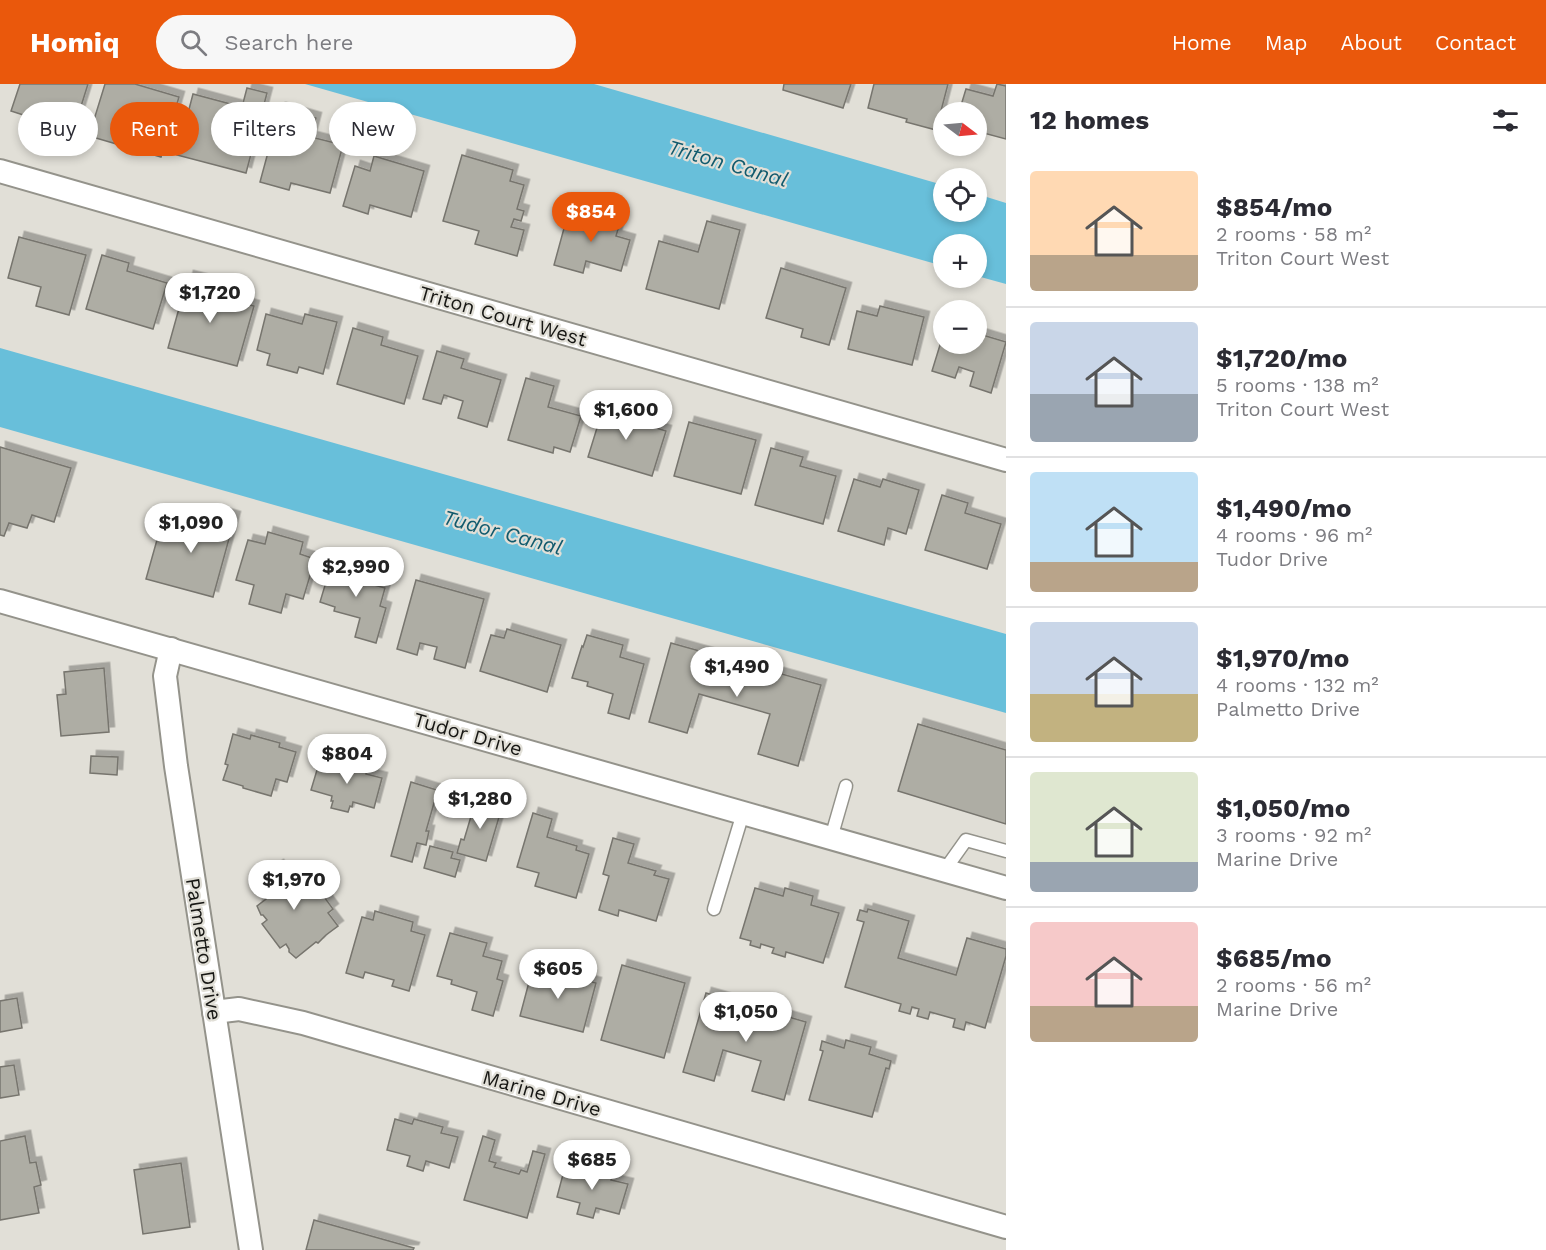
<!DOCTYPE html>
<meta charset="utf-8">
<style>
body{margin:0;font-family:"Work Sans",sans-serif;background:#f7f7f7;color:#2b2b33;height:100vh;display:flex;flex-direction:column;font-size:22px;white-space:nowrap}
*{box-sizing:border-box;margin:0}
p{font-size:20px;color:#7c7c81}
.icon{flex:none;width:33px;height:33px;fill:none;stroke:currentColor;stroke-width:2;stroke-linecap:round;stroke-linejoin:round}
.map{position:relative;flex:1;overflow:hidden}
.sheet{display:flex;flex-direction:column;background:#fff;width:540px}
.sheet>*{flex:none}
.top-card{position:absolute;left:18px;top:18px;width:570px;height:54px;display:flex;gap:12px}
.needle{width:39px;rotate:106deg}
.controls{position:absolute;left:933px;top:18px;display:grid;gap:12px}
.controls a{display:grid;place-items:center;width:54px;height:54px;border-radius:50%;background:#fff;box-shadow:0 3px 9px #0003;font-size:30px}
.price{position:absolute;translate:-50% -51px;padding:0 14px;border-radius:21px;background:#fff;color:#222;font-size:20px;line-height:39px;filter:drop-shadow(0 2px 3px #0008)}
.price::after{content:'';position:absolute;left:50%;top:36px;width:18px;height:14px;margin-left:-9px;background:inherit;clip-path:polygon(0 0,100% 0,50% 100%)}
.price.active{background:#ea580c;color:#fff}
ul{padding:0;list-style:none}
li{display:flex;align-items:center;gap:18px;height:150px;padding:0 24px}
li+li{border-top:2px solid #e1e1e2}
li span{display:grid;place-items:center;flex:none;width:168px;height:120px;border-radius:6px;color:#555}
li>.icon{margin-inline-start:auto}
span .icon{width:72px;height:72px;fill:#fffc;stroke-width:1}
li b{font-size:26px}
h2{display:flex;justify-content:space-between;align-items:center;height:72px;padding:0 24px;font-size:26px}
.chip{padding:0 21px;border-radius:27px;background:#fff;box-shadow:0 3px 9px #0003;font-size:21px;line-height:54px}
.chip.active{background:#ea580c;color:#fff}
header{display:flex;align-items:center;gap:36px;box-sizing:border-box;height:84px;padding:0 30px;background:#ea580c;color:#fff}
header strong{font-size:28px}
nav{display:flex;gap:33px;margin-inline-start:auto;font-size:21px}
.search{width:420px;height:54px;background:#f7f7f7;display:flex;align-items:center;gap:15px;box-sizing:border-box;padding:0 21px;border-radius:33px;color:#7c7c81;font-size:22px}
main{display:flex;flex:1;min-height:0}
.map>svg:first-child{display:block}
.water{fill:#68bfda}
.building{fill:#aeada4;stroke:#77756e;stroke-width:1.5;filter:url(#shadow)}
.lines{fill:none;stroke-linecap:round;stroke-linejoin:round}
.service-casing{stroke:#94938b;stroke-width:15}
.minor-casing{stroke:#94938b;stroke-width:26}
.service{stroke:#fff;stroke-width:12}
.minor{stroke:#fff;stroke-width:22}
.labels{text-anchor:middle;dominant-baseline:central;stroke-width:4.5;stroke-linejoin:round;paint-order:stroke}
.street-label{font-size:20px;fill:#171714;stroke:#e1dfd7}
.water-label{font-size:21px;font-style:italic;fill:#115a6d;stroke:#e1dfd7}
</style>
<header>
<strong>Homiq</strong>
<div class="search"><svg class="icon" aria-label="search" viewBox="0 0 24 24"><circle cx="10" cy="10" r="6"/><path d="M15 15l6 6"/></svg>Search here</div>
<nav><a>Home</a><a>Map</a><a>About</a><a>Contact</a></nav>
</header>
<main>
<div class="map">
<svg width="1006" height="1166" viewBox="0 0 1006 1166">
<defs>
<filter id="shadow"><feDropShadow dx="5.5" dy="-5.5" stdDeviation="0" flood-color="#0004"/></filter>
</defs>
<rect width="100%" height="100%" fill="#e1dfd7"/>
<g class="water">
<polygon points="305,0 594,0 943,101 944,128 976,128 977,110 1006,119 1006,200 977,192 976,160 944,160 943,182"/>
<polygon points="0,264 1006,550 1006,629 0,343"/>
</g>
<g class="building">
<polygon points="20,0 88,0 77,35 42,25 39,36 11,27"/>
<polygon points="105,0 135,0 179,13 161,73 89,52"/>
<polygon points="784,0 851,0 843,24 783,6"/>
<polygon points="874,0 948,0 936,46 906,38 907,35 868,24"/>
<polygon points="997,0 1006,2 1006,55 976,47 976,28 959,28 966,5 993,12"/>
<polygon points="247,4 267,9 246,89 177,71 193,10 242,23"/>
<polygon points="280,24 316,34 311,53 343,61 330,109 291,99 289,106 260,98"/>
<polygon points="462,71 513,86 510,97 524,101 517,125 524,127 521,137 514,135 511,143 524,146 517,172 475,160 479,147 443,137"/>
<polygon points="374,72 424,87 411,133 370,121 368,130 343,122 355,82 370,87"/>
<polygon points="569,126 620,139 616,152 630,156 621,187 586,177 583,189 554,181"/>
<polygon points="707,137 740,146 719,225 646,205 659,157 698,168"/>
<polygon points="19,153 86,171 69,231 36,222 41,203 8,194"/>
<polygon points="102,171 129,179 127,187 167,199 153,245 86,225"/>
<polygon points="781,184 846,204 829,261 801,253 803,245 766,234"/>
<polygon points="188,192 220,200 216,212 254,222 237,282 168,264"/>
<polygon points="880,222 924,233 912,281 848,265 857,227 877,232"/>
<polygon points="266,230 302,240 305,230 337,238 323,290 299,283 297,289 267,281 270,270 257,266"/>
<polygon points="353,244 383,253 381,261 418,272 404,320 337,300"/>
<polygon points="944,248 944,260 976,260 976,249 1006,258 991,309 970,302 974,288 959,283 955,294 932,287"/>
<polygon points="437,267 464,275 461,284 501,296 487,343 458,334 463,317 444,311 441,320 423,315"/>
<polygon points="526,294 554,302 548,323 581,332 570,368 554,363 553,369 508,356"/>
<polygon points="605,318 640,329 637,338 666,347 652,392 588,373"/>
<polygon points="689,338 756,356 741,410 674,392"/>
<polygon points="0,363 71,384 54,438 32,431 27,444 9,439 4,452 0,451"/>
<polygon points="771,364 803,373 800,382 836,392 823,440 755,421"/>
<polygon points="854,395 880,403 883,395 919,406 906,450 888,444 884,461 838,447"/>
<polygon points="942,411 968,419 965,429 1001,440 987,485 925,466"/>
<polygon points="214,427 235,433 213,513 146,495 164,431 210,444"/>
<polygon points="268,448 303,458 300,470 315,475 303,515 286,510 281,529 249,520 254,501 236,496 248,456 265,460"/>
<polygon points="335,476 371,486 367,499 385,504 380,522 386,524 376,559 355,553 360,534 334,527 335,523 320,518 329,488 331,489"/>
<polygon points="416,496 484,515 465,584 434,575 437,563 420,559 417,571 397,565"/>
<polygon points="507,545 561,561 547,608 480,587 491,551 504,554"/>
<polygon points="587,551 623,561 620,573 644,580 629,635 608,629 613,610 587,602 588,598 572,594 582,562 583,563"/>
<polygon points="671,559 821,601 798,682 758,670 770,630 699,610 687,649 649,638"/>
<polygon points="104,584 109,648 61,652 57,611 66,610 64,588"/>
<polygon points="918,640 1006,666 1006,740 898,707"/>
<polygon points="233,650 250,655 251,651 280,659 279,663 296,668 287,698 276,695 271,712 243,704 243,702 223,696 228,681 225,680"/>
<polygon points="91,672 118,673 117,691 90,689"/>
<polygon points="320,676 336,681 338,676 367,684 366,690 382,694 374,724 353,718 352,723 350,722 348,728 331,724 333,717 331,717 332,712 311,706"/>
<polygon points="411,698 440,707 437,720 434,719 426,747 429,747 426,761 417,759 412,778 391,772"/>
<polygon points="473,715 502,723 486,777 457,769 461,755 464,756 472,729 469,728"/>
<polygon points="533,729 552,735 547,753 577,762 576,766 589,770 576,814 535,802 539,789 517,783"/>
<polygon points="613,754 634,760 628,779 656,787 654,791 669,795 656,837 619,826 618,832 599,826 609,792 603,790"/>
<polygon points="430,762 453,768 451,774 460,776 455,793 424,784"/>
<polygon points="278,781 290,796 299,790 309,803 314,799 333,825 328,829 338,842 326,851 318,859 316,858 296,874 289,868 289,865 286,860 280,864 262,840 267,836 263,831 261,831 257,822 266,815 254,799"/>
<polygon points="755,804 783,812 785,804 813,812 811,821 839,829 823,879 786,868 785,873 772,869 774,864 761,860 760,864 750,861 751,857 740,854"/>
<polygon points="868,825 909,837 898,874 956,891 967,854 1006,865 1006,872 985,944 966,938 964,946 953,943 955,935 930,928 928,935 917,932 919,925 912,923 910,930 899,927 901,920 845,903 864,838 857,836 860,826 867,828"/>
<polygon points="375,827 413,838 411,847 425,851 409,907 392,902 394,896 365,888 363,894 346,889 362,833 373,836"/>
<polygon points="450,849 487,859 483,872 502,877 497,895 503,897 493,932 472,926 477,908 451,900 452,896 437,892"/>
<polygon points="622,881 685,899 664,974 601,956"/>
<polygon points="533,883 596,899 583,948 520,932"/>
<polygon points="706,909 806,938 784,1016 752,1007 761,977 723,966 714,997 683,988"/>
<polygon points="17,914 22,944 0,948 0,917"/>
<polygon points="846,956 871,963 869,970 891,977 889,985 886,984 872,1033 809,1016 823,967 820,966 822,957 844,964"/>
<polygon points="14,981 19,1011 0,1014 0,983"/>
<polygon points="395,1035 412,1040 414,1035 443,1043 441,1049 458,1053 449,1084 426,1077 423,1087 407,1082 410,1072 387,1066"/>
<polygon points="25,1052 30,1079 36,1078 41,1101 34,1103 39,1129 0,1136 0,1057"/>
<polygon points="483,1052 495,1056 489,1077 496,1079 494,1083 519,1090 521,1086 527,1088 533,1067 545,1070 527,1134 464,1116"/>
<polygon points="181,1079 190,1143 143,1150 134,1086"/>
<polygon points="583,1082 613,1090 611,1096 628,1100 619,1130 596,1124 593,1134 577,1130 580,1119 557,1113 565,1083 582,1087"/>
<polygon points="314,1136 414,1164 413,1166 306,1166"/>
</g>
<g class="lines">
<defs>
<g id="service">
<polyline points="831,754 846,702"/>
<polyline points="944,787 966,756 1006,767"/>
<polyline points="714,825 743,729"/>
</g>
<g id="minor">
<polyline points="0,87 1006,376"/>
<polyline points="0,517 1006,804"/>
<polyline points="171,565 165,592 176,682 251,1166"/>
<polyline points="214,928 239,925 303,939 1006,1143"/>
</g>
</defs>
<use href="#service" class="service-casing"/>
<use href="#minor" class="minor-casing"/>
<use href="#service" class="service"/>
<use href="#minor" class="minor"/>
</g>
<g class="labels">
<g class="street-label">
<text transform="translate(503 232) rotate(16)">Triton Court West</text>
<text transform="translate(468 650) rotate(16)">Tudor Drive</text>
<text transform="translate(204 865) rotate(81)">Palmetto Drive</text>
<text transform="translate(542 1009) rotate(16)">Marine Drive</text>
</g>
<g class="water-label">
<text transform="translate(728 79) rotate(16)">Triton Canal</text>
<text transform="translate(503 448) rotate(15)">Tudor Canal</text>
</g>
</g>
</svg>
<div class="controls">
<a><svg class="needle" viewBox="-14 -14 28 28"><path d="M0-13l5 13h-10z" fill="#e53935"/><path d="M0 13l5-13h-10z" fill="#7c7c81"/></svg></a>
<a><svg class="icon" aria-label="locate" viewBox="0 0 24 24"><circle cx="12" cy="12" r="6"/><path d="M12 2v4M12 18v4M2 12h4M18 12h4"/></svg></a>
<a>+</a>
<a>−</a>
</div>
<b class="price active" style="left:591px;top:159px">$854</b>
<b class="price" style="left:210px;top:240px">$1,720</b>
<b class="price" style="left:626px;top:357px">$1,600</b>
<b class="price" style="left:191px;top:470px">$1,090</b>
<b class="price" style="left:356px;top:514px">$2,990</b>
<b class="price" style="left:737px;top:614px">$1,490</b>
<b class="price" style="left:347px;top:701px">$804</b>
<b class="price" style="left:480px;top:746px">$1,280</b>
<b class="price" style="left:294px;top:827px">$1,970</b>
<b class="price" style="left:558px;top:916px">$605</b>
<b class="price" style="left:746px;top:959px">$1,050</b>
<b class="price" style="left:592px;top:1107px">$685</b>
<div class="top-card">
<a class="chip">Buy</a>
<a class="chip active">Rent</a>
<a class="chip">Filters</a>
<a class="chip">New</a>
</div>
</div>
<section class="sheet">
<h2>12 homes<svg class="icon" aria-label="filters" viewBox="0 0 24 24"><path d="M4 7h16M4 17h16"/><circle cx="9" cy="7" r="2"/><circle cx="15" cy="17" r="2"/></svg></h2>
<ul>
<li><span style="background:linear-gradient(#ffd9b3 70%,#b9a48a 0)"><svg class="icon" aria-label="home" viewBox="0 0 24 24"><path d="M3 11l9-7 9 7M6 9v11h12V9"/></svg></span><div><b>$854/mo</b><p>2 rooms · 58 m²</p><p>Triton Court West</p></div></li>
<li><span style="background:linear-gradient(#c9d6e8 60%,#9aa5b1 0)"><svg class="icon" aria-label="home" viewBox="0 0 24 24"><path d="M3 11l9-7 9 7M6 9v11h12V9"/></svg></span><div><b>$1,720/mo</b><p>5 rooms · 138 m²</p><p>Triton Court West</p></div></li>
<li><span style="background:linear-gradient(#bfe0f5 75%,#b9a48a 0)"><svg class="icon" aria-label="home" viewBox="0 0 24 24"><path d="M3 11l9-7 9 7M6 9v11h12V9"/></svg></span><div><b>$1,490/mo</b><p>4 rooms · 96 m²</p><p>Tudor Drive</p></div></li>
<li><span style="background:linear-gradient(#c9d6e8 60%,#c2b280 0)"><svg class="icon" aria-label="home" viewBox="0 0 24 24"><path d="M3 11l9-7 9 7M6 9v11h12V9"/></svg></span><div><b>$1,970/mo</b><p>4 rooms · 132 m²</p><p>Palmetto Drive</p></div></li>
<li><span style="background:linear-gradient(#dfe7d0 75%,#9aa5b1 0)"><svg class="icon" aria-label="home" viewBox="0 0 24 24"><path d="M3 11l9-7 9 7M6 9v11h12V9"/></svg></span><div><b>$1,050/mo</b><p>3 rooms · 92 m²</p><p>Marine Drive</p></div></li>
<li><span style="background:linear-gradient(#f6c9c9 70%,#b9a48a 0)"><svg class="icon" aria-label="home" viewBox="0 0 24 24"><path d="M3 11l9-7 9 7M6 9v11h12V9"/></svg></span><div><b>$685/mo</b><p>2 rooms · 56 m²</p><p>Marine Drive</p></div></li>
</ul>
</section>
</main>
